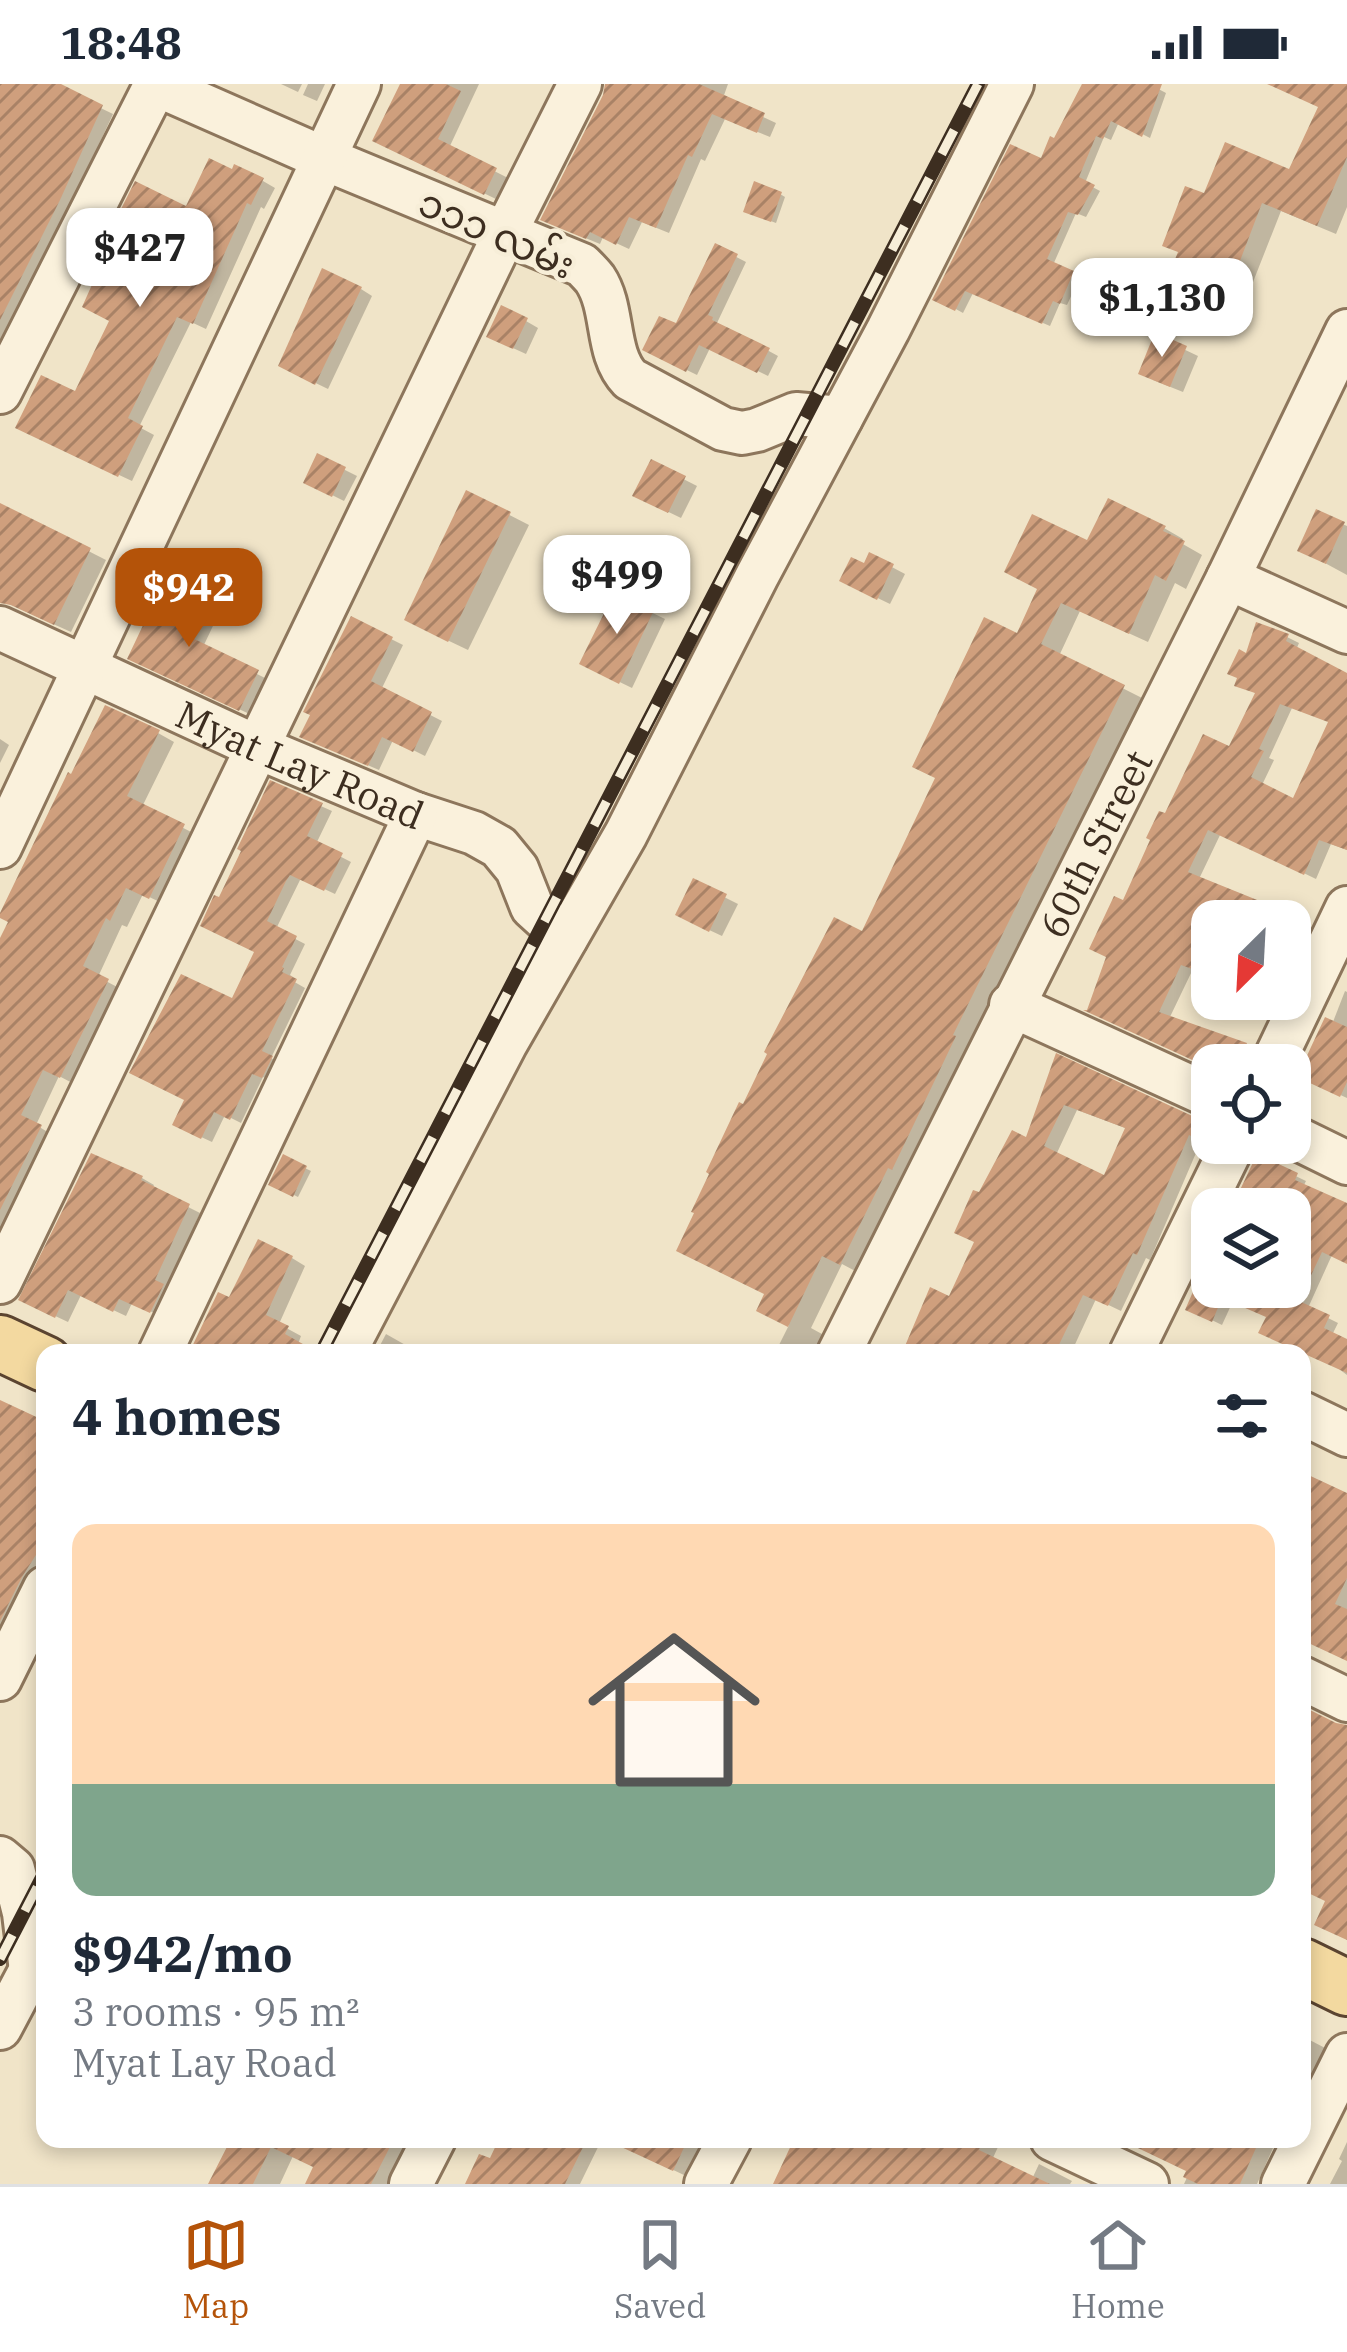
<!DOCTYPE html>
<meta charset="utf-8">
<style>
body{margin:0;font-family:"IBM Plex Serif","Noto Sans Myanmar",serif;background:#f2f2f3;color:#1f2937;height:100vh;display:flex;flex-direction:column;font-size:45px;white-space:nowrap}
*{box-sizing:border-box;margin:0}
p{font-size:39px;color:#747a83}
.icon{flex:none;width:66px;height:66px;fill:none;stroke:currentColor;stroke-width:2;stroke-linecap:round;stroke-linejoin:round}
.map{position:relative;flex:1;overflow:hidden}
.panel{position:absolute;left:36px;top:1260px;width:1275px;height:804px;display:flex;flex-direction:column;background:#fff;border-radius:24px;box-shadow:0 6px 18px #0003}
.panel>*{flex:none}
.needle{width:78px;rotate:204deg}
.controls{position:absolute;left:1191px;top:816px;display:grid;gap:24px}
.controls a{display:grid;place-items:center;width:120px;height:120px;border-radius:24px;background:#fff;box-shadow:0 6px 18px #0003;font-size:60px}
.price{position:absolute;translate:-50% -102px;padding:0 27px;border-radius:24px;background:#fff;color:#222;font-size:39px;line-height:78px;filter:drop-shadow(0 3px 6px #0008)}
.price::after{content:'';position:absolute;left:50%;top:72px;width:36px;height:27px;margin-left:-18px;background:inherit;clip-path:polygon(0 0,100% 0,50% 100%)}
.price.on{background:#b45309;color:#fff}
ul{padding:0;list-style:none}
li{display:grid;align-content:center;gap:24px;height:636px;padding:0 36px}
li+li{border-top:3px solid #e0e1e3}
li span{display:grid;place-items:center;height:372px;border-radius:24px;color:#555}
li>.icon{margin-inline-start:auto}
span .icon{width:216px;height:216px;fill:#fffc;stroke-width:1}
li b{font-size:51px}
h2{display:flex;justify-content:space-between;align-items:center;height:144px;padding:0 36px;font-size:51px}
.status{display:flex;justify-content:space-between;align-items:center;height:84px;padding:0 60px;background:#fff;direction:ltr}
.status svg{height:33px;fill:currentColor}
.dock{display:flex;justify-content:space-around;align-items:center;height:168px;border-top:3px solid #e0e1e3;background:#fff;font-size:33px;color:#747a83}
.dock a{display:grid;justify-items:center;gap:6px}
.dock .on{color:#b45309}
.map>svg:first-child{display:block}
.shadow{fill:#0003;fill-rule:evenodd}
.building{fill:url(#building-hatch);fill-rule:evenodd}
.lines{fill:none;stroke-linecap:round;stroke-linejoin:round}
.minor-casing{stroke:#8d765c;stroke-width:48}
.major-casing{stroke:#5b4430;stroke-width:60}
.minor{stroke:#faf1dc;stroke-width:42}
.major{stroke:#f3d9a0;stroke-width:54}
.rail-casing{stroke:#3d2e20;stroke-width:14}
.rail{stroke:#f7eed8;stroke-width:9;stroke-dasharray:27;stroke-linecap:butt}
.labels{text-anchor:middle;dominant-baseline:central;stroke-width:9;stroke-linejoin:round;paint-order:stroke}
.street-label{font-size:39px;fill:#3d2e20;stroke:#f7eed8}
</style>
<div class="status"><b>18:48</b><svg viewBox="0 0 49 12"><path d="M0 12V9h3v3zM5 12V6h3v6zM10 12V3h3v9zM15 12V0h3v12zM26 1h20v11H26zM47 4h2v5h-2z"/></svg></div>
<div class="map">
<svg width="1347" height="2100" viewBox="0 0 1347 2100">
<defs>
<pattern id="building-hatch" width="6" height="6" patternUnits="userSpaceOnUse" patternTransform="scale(3)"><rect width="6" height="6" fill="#cf9f7d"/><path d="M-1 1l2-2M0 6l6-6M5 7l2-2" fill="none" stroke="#a98266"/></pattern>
</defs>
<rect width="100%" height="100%" fill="#f0e4c8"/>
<g class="shadow">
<polygon points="0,0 51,0 113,30 19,233 0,266"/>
<polygon points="281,0 302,0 298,8"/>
<polygon points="308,0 325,0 317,17 303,11"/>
<polygon points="403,0 479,0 449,64 508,94 498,116 388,63"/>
<polygon points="608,0 728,0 723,14 776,39 770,53 725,35 705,77 701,75 669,149 642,138 629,165 603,153 600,160 556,142 606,12"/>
<polygon points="1111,0 1149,0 1166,9 1150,54 1119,38 1111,56 1104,53 1085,99 1100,107 1086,133 1076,129 1053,181 1080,193 1067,221 1060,219 1050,242 973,209 963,229 936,214 1042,79 1055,57"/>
<polygon points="1289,0 1347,0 1347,123 1336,150 1281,127 1253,198 1225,187 1217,205 1192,193 1205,113 1291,88 1321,24"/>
<polygon points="263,97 275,104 264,125 261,123 206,245 191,238 139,343 154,351 132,397 31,350 76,311 187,126"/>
<polygon points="780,110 785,113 776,139 752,130"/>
<polygon points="717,163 746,178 717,239 778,272 768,292 710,264 697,291 656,271 677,243"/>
<polygon points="361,205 372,212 328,305 293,288"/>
<polygon points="526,237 538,244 526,270 502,259"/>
<polygon points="1156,252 1198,272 1183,308 1153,296"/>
<polygon points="319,373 357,392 344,417 318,404"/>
<polygon points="652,379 697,402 681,434 648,418"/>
<polygon points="468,410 529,441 468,566 426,546"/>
<polygon points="0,422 106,476 71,548 2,517"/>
<polygon points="1317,429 1347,442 1347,491 1312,472"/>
<polygon points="1164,444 1183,455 1181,459 1202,471 1186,505 1175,499 1148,558 1080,527 1059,572 1142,614 859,1189 842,1180 811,1244 831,1255 824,1269 775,1269 789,1241 767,1210 744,1024 864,851 1018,553 1088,460"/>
<polygon points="871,472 905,490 890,520 855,503"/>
<polygon points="616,511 665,535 632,604 595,586"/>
<polygon points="204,517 220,527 203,563 273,598 256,633 146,582"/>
<polygon points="353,536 403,561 381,606 442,637 425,672 393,656 379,686 314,658"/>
<path d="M 1287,553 L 1299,559 L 1296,566 L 1347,592 L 1347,766 L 1331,760 L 1316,795 L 1221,749 L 1199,795 L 1296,837 L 1290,848 L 1290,837 L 1212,837 L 1212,892 L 1193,885 L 1169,935 L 1257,969 L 1257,981 L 1212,981 L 1212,983 L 1098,931 L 1124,820 L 1166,733 L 1230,666 L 1258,610 L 1237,600 L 1247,573 ZM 1292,624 L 1331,638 L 1295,718 L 1262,701 L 1274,676 L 1269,674 Z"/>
<polygon points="158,649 174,658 142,723 199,752 166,821 143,810 127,843 122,841 98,893 123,906 76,1001 59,992 36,1041 56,1053 0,1167 0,861"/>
<polygon points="0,655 9,661 0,679"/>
<polygon points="271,700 332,727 316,760 351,778 335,810 301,794 276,845 305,860 290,891 293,893 291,896 305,904 271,974 281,980 273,998 263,993 241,1039 225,1031 212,1058 186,1046 233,918 258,868 220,818"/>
<polygon points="694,798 738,820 722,852 690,837"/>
<polygon points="1345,907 1347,908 1347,1014 1310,997"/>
<path d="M 1057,974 L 1201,1039 L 1212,1040 L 1212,1059 L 1219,1064 L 1202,1055 L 1150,1176 L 1146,1174 L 1121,1227 L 1096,1215 L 1071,1269 L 906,1269 L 950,1215 L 977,1158 L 980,1112 L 1028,1057 ZM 1077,1026 L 1128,1045 L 1106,1095 L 1056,1071 Z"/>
<polygon points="92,1073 142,1094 154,1101 152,1105 200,1129 166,1205 174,1209 163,1233 132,1219 126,1232 81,1211 68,1238 34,1222"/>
<polygon points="284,1074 311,1087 298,1113 272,1100"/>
<polygon points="1258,1074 1306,1097 1303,1103 1347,1123 1347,1178 1332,1171 1308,1224 1338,1239 1332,1251 1347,1258 1347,1291 1269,1233 1233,1217 1222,1241 1189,1225 1212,1175 1212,1203 1290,1203 1290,1125 1241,1125"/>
<polygon points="292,1174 305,1182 279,1240 301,1252 298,1260 315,1269 192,1269 231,1217"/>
<polygon points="386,1250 409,1263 406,1269 376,1269"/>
<polygon points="0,1319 35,1336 38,1330 45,1333 45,1488 13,1549 0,1542"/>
<polygon points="1302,1391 1347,1412 1347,1576 1302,1544"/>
<polygon points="1302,1952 1327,1965 1302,2019"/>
<polygon points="234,2055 420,2055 397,2100 308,2100 317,2084 293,2072 280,2100 212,2100"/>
<polygon points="502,2055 602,2055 580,2100 468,2100 491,2078"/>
<polygon points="608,2055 703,2055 686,2092"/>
<polygon points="793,2055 984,2055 998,2063 992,2076 1032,2095 1039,2080 1072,2097 1070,2100 775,2100 797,2057"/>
<polygon points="1144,2055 1277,2055 1257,2100 1184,2100 1190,2087"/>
<polygon points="1347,2058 1347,2100 1330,2100 1342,2077 1339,2075"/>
</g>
<g class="building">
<polygon points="0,0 61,0 103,21 60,116 0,236"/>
<polygon points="400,0 446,0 461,7 438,55 497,84 484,111 372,57"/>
<polygon points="605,0 699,0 765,29 757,49 712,30 692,73 688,71 656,144 629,133 616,161 590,148 586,155 540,136 603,11"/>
<polygon points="1082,0 1162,0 1142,53 1111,37 1103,55 1096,52 1079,93 1095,101 1078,131 1068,128 1047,175 1074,187 1060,220 1053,217 1042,240 965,207 955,227 932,216 1010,60 1041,74 1050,52 1054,54"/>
<polygon points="1267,0 1347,0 1347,73 1317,142 1262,119 1235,190 1207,179 1199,197 1171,185 1178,168 1162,162 1185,102 1204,109 1225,58 1289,85 1318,23"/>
<polygon points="209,74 232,85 234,80 264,94 251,121 247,119 193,240 177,233 128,334 143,342 118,393 15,344 41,291 75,307 109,237 82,223 95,194 88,191 135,97 186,122"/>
<polygon points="754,97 782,108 771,138 743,128"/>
<polygon points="715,159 738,170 708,231 713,233 712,236 770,264 757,289 699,261 686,288 642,266 659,232 676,239"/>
<polygon points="322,184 362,203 315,301 278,282"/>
<polygon points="501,221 528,234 513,265 486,253"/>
<polygon points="1155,248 1187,262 1170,303 1138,290"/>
<polygon points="317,369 346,383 332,413 303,399"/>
<polygon points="651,375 686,392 668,429 632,412"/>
<polygon points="466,406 511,428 448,558 404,536"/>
<polygon points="1108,414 1166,442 1163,447 1185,457 1166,497 1155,491 1129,550 1061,519 1041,560 1125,601 953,951 956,952 892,1086 888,1084 840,1181 822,1172 788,1243 756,1227 764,1210 676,1167 694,1129 691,1128 709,1090 706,1088 739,1018 743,1020 767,970 764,968 834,833 862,847 935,694 912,683 984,533 1017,549 1037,505 1004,488 1032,430 1087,456"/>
<polygon points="0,419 91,464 54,541 11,521 0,519"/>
<polygon points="1316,425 1345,438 1326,480 1297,467"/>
<polygon points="869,468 894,480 877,516 839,497 851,473 864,479"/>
<polygon points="165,495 206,515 188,552 259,586 239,627 127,575"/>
<polygon points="615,507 654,526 619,600 579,580"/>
<polygon points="351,532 393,553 371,597 432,628 413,668 382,653 368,682 299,653 310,631 303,628"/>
<path d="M 1256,538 L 1289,550 L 1286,557 L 1347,589 L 1347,766 L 1319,756 L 1304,791 L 1208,746 L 1188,788 L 1307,836 L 1212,837 L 1212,892 L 1181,881 L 1159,928 L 1247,959 L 1239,981 L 1212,981 L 1212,985 L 1083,926 L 1087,926 L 1106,873 L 1089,865 L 1114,812 L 1123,816 L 1150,756 L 1146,754 L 1159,727 L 1165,729 L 1203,650 L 1229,662 L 1255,609 L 1234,602 L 1237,594 L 1227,590 L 1239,565 L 1246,569 ZM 1280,620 L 1328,638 L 1293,714 L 1251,693 L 1264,667 L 1259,665 Z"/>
<polygon points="105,621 160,646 127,712 185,740 149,815 126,804 110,837 106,834 83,882 109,895 60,994 43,986 21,1031 42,1041 0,1126 0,854 8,838 0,834 0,829 68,688 71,690"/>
<polygon points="270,696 323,719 307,752 343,769 324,807 290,791 286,797 267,837 297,852 282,883 284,884 282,888 297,895 262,967 273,972 262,994 252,990 230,1036 214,1028 201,1055 172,1041 184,1016 129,989 181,890 232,914 254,868 200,842 214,811 219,813 241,767 237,765"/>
<polygon points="693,794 727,810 709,848 675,831"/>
<polygon points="1325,933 1347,943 1347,998 1340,1013 1297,993"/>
<path d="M 1056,969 L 1201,1036 L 1212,1038 L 1212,1047 L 1206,1059 L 1189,1051 L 1137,1171 L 1133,1169 L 1108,1222 L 1083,1211 L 1055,1269 L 902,1269 L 930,1203 L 949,1212 L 974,1158 L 954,1149 L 973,1106 L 979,1108 L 1012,1046 L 1026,1053 ZM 1064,1021 L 1125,1044 L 1104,1091 L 1044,1062 Z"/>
<polygon points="91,1069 143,1092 141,1096 190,1120 155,1196 164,1200 150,1229 119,1215 113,1228 68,1206 55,1234 18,1216"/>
<polygon points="283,1070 307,1082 293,1113 268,1101"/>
<polygon points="1257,1070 1298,1089 1295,1096 1347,1119 1347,1180 1322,1168 1299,1217 1330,1231 1324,1244 1347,1255 1347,1289 1258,1249 1266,1233 1222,1214 1212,1238 1185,1226 1195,1203 1290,1203 1290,1125 1231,1125"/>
<polygon points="258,1155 293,1172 266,1231 289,1242 285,1250 319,1269 189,1269 218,1208 229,1213"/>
<polygon points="0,1316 45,1337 45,1442 36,1460 41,1463 22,1493 0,1537"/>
<polygon points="1302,1388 1347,1409 1347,1494 1335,1520 1347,1525 1347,1577 1302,1556"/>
<polygon points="1302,1622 1336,1639 1347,1641 1347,1856 1314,1841 1325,1817 1302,1806"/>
<polygon points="231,2055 394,2055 371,2100 305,2100 313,2083 271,2063 253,2100 208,2100"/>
<polygon points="499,2055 587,2055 565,2100 465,2100 479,2070 490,2074"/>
<polygon points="604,2055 688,2055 673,2087"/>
<polygon points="794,2055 984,2055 979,2066 1050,2100 773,2100"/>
<polygon points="1119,2055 1260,2055 1240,2100 1198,2100 1183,2093 1186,2087"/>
</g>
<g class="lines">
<defs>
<g id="minor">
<path d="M 155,0 L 323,74 L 582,181 C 586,185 591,190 595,195 C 615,225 605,269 630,295 L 723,345 L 742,349 L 757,346 L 796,330 L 841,334"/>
<polyline points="0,308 156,0"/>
<polyline points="1228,494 1347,548"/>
<path id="s1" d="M 0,544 L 257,663 L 416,730 L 474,749 L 499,763 L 517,785 L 532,823 L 566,854"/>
<polyline points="0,763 359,0"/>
<polyline points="1011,921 1212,1013"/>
<polyline points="1272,981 1347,824"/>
<polyline points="1290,1051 1347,1079"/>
<polyline points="0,1198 505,149 580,0"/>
<polyline points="160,1269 416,730"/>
<polyline points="344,1269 506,959 626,750 757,492 888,246 1012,0"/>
<path id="s2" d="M 839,1269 L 1228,494 L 1347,247"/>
<polyline points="1131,1269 1234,1059"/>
<polyline points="1302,1329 1347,1351"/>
<polyline points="1302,1594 1347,1616"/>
<polyline points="0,1595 45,1504"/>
<polyline points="0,1774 13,1785 24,1829 31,1887"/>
<polyline points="0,1944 44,1861"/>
<polyline points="1052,2055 1147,2100"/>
<polyline points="411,2100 434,2055"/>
<polyline points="706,2100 730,2055"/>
<polyline points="1283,2100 1347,1971"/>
</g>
<g id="major">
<polyline points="0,1259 45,1280"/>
<polyline points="1302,1882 1347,1904"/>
</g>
</defs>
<use href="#minor" class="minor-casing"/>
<use href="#major" class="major-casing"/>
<use href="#minor" class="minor"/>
<use href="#major" class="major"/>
<defs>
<g id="rail">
<polyline points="321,1269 978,0"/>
<polyline points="0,1875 45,1788"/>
</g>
</defs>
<use href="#rail" class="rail-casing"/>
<use href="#rail" class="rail"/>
</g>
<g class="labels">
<g class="street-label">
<text transform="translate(497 149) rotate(24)">၁၁၁ လမ်း</text>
<text stroke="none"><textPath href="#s1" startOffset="330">Myat Lay Road</textPath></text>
<text stroke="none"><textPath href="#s2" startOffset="570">60th Street</textPath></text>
</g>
</g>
</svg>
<div class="controls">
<a><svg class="needle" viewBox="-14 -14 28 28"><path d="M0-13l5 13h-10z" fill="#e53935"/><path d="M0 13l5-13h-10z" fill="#747a83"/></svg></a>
<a><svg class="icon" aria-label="locate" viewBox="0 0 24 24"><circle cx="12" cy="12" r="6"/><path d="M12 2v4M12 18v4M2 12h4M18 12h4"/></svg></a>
<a><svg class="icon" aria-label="layers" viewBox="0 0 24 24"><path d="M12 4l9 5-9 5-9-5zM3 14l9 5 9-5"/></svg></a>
</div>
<b class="price" style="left:140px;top:226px">$427</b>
<b class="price" style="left:1162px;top:276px">$1,130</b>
<b class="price" style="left:617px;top:553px">$499</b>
<b class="price on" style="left:189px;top:566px">$942</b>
<section class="panel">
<h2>4 homes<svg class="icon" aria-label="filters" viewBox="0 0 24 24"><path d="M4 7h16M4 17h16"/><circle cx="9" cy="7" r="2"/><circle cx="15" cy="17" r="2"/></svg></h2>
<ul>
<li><span style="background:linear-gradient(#ffd9b3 70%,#7fa58c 0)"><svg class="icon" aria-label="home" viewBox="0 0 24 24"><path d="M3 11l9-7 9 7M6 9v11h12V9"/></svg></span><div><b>$942/mo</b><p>3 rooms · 95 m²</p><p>Myat Lay Road</p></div></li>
</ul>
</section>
</div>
<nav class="dock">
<a class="on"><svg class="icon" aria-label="map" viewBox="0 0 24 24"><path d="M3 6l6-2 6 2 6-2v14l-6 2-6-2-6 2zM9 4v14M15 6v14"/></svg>Map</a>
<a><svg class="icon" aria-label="saved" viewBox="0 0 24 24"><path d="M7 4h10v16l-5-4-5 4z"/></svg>Saved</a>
<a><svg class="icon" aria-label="home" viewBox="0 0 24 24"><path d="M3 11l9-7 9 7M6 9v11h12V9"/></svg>Home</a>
</nav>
